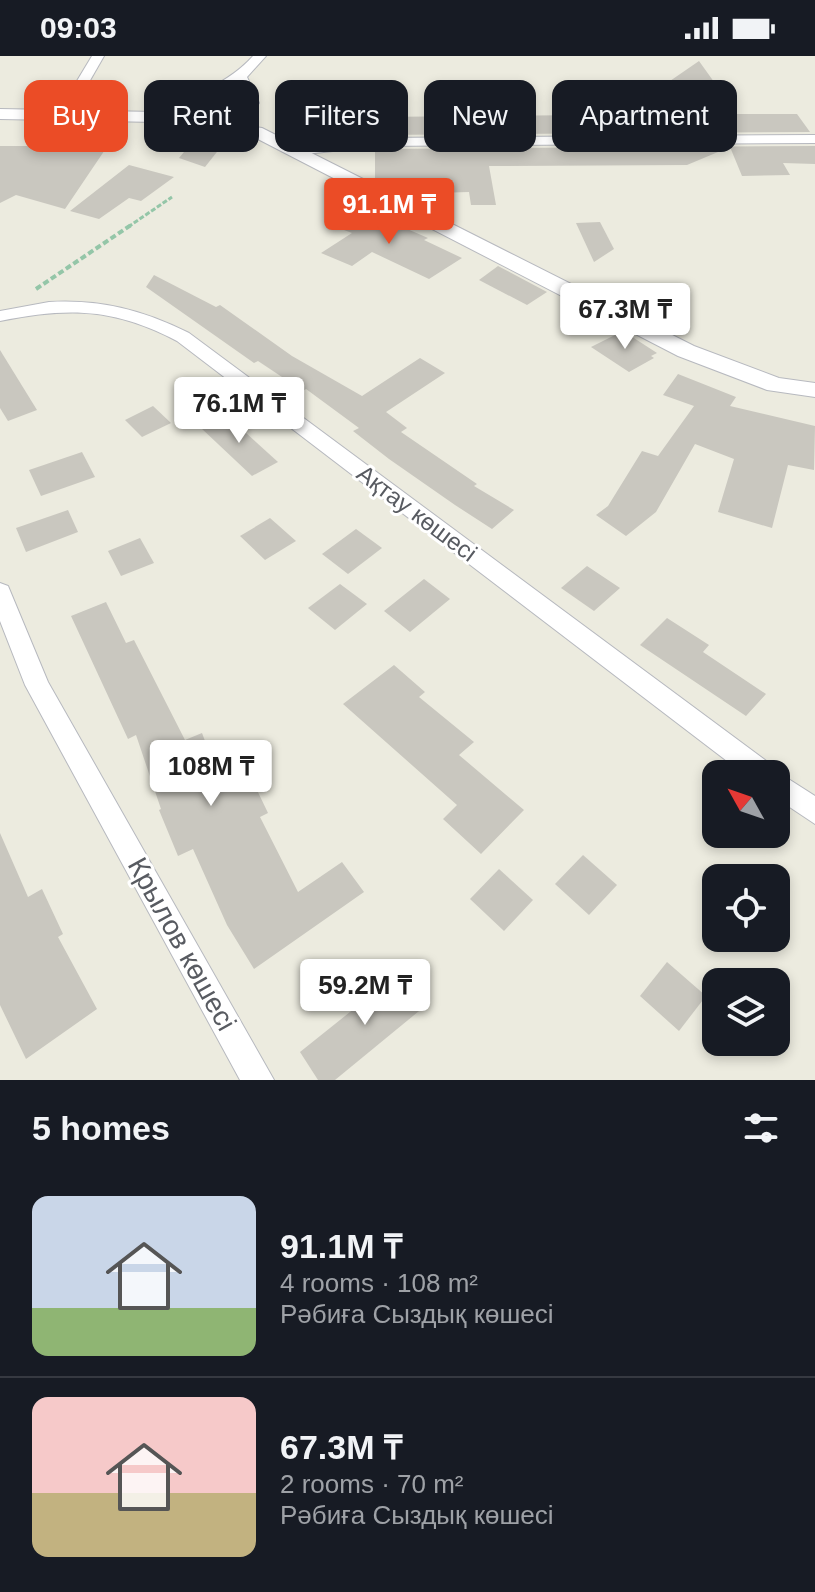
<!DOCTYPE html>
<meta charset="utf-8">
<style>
body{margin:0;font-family:Arial,sans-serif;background:#20242c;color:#f1f3f6;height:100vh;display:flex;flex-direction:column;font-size:30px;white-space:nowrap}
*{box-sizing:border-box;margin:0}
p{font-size:26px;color:#9ea1a6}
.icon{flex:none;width:44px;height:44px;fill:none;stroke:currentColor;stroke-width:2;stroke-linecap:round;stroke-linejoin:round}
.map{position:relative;height:1024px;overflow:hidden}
.drawer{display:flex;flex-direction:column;background:#171b24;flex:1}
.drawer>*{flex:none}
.hud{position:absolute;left:24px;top:24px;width:768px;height:72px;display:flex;gap:16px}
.needle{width:52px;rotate:310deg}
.buttons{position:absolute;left:702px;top:704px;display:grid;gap:16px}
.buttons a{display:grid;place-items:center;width:88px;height:88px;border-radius:16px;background:#171b24;box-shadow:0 4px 12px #0003;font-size:40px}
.price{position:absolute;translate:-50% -68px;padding:0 18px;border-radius:8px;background:#fff;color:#222;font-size:26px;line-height:52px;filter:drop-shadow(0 2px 4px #0008)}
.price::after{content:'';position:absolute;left:50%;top:48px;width:24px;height:18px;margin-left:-12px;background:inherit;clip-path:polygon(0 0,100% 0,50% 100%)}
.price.current{background:#eb4c26;color:#fff}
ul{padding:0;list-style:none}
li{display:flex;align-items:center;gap:24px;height:200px;padding:0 32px}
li+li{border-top:2px solid #363941}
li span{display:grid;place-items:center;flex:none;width:224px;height:160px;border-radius:16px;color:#555}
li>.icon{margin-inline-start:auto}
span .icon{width:96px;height:96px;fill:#fffc;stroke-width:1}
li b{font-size:34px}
h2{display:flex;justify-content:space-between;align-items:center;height:96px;padding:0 32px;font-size:34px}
.chip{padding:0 28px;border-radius:16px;background:#171b24;box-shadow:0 4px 12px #0003;font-size:28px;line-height:72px}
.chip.current{background:#eb4c26;color:#fff}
.status{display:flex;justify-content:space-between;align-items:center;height:56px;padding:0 40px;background:#171b24;direction:ltr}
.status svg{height:22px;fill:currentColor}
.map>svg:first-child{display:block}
.building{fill:#c9c7bf}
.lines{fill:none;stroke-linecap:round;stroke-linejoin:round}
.minor-casing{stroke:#b7b9bf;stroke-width:2}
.tertiary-casing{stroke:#b7b9bf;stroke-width:2}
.path-far1{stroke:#94c6a8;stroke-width:3;stroke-dasharray:5 2;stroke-linecap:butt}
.path{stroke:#94c6a8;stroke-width:4;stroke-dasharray:6 3;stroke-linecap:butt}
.minor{fill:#fff;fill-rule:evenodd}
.tertiary{fill:#fff;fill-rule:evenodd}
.labels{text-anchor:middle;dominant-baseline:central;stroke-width:6;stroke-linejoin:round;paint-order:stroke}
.street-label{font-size:24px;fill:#585b61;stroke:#fff}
.near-street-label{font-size:28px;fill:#585b61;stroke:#fff}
</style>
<div class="status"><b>09:03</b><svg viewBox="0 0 49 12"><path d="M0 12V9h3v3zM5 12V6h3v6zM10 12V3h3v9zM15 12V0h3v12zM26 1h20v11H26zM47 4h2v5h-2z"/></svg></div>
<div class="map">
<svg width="815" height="1024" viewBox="0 0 815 1024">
<rect width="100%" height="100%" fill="#ecebdf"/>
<g class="building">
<polygon points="699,5 737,58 797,58 810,76 375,79 374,61 589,59 586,51 621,51 620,47 638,47"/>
<polygon points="42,67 121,70 65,153 16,139 0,147 0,90 30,90"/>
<polygon points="198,79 228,82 205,111 179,102"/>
<polygon points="815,90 815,108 783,107 790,119 742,120 730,91 687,109 489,110 496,149 471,149 469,136 399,138 375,126 375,93 379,93"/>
<polygon points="129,109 174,121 141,145 129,142 99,163 70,155"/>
<polygon points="361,153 428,182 424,184 462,202 429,223 372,196 352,210 321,197 352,177 336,171"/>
<polygon points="600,166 614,193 594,206 576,167"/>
<polygon points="498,210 547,236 527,249 479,224"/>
<polygon points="154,219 216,251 220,249 292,300 362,340 420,302 445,317 386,356 407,372 401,376 477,428 474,430 514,454 492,473 455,449 389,403 353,375 359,372 306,333 303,335 258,305 254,307 146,231"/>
<polygon points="623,275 657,297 651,300 654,302 629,316 591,291"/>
<polygon points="0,294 37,354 8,365 0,352"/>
<polygon points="678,318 736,341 730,350 815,370 814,414 788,409 772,472 718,456 734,403 695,388 656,456 626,480 596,459 608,450 642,395 658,400 694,350 663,339"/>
<polygon points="153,350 171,367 142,381 125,364"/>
<polygon points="226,359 278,406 252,420 201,372"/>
<polygon points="82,396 95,421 41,440 29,414"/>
<polygon points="68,454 78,476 26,496 16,472"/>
<polygon points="270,462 296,485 265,504 240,480"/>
<polygon points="356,473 382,492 348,518 322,498"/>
<polygon points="140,482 154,507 121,520 108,495"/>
<polygon points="587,510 620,532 594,555 561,532"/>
<polygon points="424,523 450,543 410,576 384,555"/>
<polygon points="340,528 367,548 335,574 308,552"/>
<polygon points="106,546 126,587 134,584 185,684 202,677 220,725 247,713 268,757 260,761 298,836 342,806 364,836 254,913 227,869 193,793 178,800 159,754 161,753 136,679 128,683 71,560"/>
<polygon points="667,562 709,589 703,596 766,638 746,660 640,589"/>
<polygon points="394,609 425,636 419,641 474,686 459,699 524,754 481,798 443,763 457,749 343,648"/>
<polygon points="0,777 28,841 42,833 63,878 58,881 97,953 26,1003 0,949"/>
<polygon points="583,799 617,829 589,859 555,828"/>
<polygon points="499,813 533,844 504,875 470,843"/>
<polygon points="667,906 706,940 679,975 640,940"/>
<polygon points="405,912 430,946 335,1024 318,1024 300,996"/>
</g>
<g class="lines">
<defs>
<g id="minor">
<polygon points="92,0 104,0 69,61 59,61 57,58"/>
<path d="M 253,0 L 266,0 L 247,21 L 259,47 L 234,73 L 222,70 L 246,46 L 239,27 C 224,34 173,67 164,66 L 164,60 C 194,39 230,26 253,0 Z"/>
<polygon points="815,79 815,87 379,90 296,99 289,95 296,91 379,82"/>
<path d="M 49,246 C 100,243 143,254 189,277 L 773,710 L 776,715 L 815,740 L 815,768 L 776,742 L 776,718 L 744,718 L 177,285 C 114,252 69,251 0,265 L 0,255 Z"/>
<polygon points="0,527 8,530 48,626 274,1024 240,1024 25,629 0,565"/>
</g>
<polygon id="tertiary" points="0,53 156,56 262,72 694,290 779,322 815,327 815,341 767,334 678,300 252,80 156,66 0,63"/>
</defs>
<use href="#minor" class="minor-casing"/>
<use href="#tertiary" class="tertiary-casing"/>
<polyline class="path-far1" points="128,171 172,141"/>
<polyline class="path" points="36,233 131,169"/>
<use href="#minor" class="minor"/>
<use href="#tertiary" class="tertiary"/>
</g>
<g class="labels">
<g class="street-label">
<text transform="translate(417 457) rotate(37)">Ақтау көшесі</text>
</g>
<g class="near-street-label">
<text transform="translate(182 888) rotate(61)">Крылов көшесі</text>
</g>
</g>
</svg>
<div class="buttons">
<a><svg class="needle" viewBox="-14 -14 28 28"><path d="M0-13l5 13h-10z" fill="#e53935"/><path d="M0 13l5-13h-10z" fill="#9ea1a6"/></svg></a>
<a><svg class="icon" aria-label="locate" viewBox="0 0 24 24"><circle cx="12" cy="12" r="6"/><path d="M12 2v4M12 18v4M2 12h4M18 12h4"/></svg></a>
<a><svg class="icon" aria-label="layers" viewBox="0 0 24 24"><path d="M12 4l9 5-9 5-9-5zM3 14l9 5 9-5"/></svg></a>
</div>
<b class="price current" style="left:389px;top:190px">91.1M ₸</b>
<b class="price" style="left:625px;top:295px">67.3M ₸</b>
<b class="price" style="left:239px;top:389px">76.1M ₸</b>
<b class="price" style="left:211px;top:752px">108M ₸</b>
<b class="price" style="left:365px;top:971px">59.2M ₸</b>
<div class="hud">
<a class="chip current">Buy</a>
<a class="chip">Rent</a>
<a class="chip">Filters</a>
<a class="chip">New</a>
<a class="chip">Apartment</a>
</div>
</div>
<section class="drawer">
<h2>5 homes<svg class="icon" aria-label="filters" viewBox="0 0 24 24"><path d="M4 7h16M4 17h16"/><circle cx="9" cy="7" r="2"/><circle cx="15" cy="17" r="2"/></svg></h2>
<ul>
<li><span style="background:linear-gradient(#c9d6e8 70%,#8fb573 0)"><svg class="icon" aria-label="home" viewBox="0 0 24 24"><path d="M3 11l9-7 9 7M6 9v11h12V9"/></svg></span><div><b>91.1M ₸</b><p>4 rooms · 108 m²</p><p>Рәбиға Сыздық көшесі</p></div></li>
<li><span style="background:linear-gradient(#f6c9c9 60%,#c2b280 0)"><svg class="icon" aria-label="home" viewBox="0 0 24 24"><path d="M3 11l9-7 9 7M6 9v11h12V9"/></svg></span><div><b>67.3M ₸</b><p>2 rooms · 70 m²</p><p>Рәбиға Сыздық көшесі</p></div></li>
</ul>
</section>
